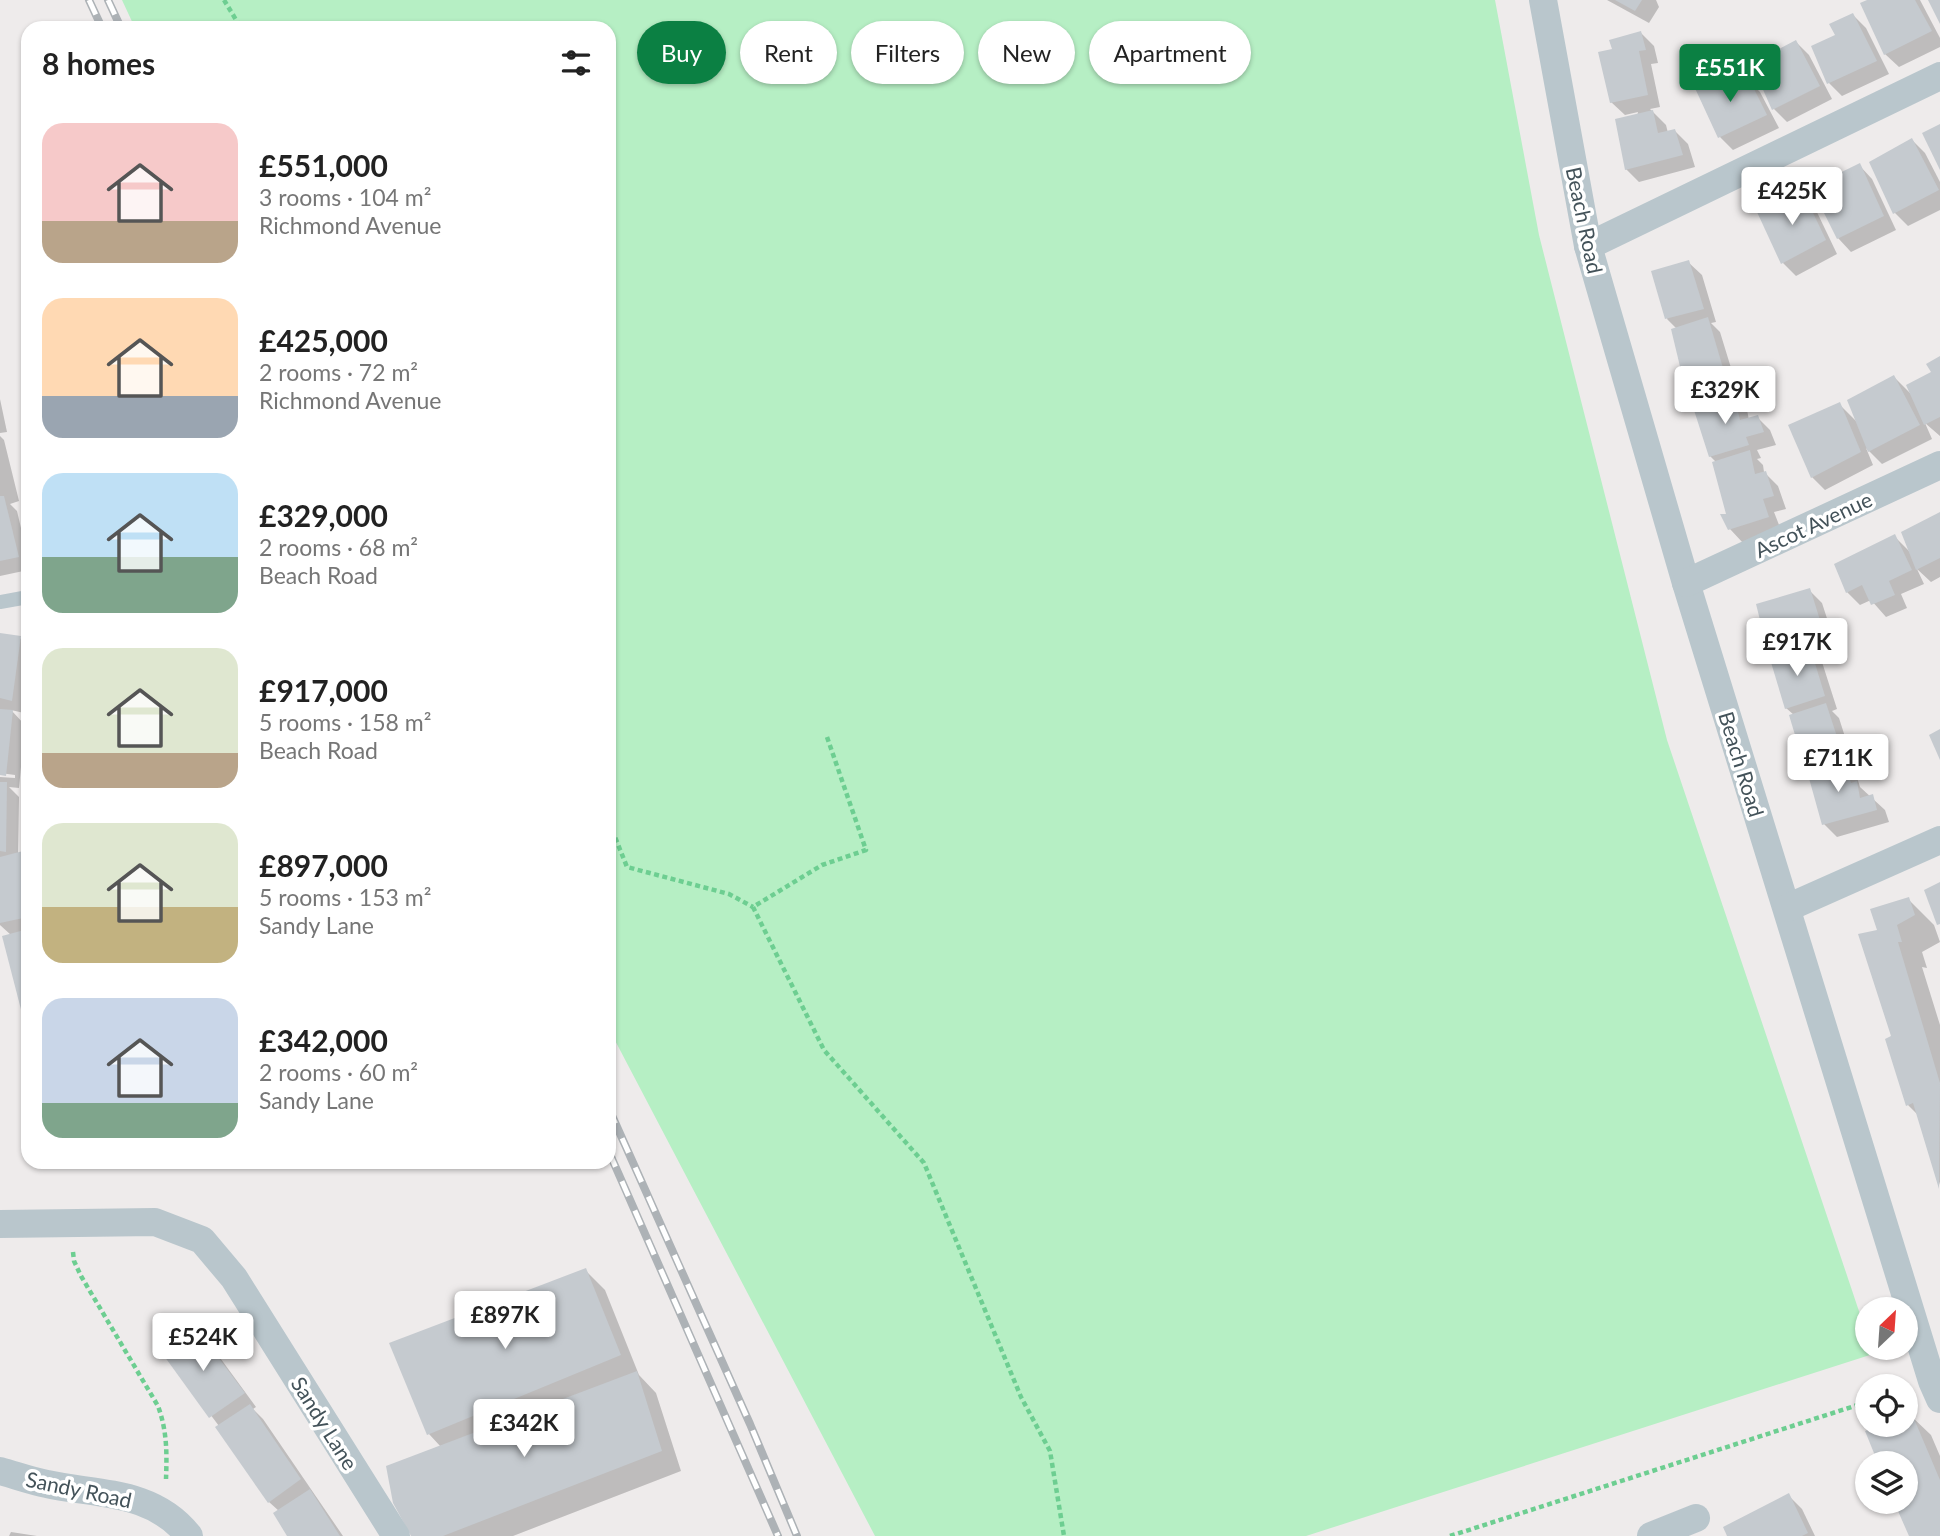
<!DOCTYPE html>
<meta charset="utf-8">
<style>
body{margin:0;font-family:Lato,sans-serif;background:#f6f6f6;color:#222;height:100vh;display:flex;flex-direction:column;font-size:26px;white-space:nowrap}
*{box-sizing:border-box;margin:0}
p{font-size:23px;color:#767676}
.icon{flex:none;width:38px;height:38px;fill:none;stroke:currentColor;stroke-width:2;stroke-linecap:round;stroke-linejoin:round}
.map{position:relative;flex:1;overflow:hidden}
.drawer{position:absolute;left:21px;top:21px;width:595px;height:1148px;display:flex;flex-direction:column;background:#fff;border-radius:21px;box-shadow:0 2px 5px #0004}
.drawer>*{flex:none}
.hud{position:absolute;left:637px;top:21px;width:665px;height:63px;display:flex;gap:14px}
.needle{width:46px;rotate:25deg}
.controls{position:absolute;left:1855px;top:1297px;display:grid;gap:14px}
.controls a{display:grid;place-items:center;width:63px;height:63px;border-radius:50%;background:#fff;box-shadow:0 2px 5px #0004;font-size:35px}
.price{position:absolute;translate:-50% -60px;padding:0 16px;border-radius:7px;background:#fff;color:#222;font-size:23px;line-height:46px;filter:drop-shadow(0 2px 4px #0008)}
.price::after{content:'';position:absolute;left:50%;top:42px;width:21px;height:16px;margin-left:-10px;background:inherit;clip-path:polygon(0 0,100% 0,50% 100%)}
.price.on{background:#0b8043;color:#fff}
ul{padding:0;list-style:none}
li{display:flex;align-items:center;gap:21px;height:175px;padding:0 21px}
li span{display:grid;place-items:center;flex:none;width:196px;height:140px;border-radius:21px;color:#555}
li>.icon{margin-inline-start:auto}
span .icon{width:84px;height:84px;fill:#fffc;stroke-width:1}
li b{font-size:30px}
h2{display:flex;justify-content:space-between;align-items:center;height:84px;padding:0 21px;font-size:30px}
.pill{padding:0 24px;border-radius:32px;background:#fff;box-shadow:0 2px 5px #0004;font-size:24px;line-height:63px}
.pill.on{background:#0b8043;color:#fff}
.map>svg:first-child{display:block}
.green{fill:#b6efc4}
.shadow{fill:#0003}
.building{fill:#c5cacf}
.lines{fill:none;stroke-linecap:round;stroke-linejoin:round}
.path{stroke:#6dce91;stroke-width:4.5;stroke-dasharray:5 3.5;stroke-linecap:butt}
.service{stroke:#b9c6cc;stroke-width:14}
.minor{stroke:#b9c6cc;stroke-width:28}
.rail-casing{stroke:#adb2b6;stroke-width:8}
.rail{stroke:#fff;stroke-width:5;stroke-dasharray:16;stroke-linecap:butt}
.labels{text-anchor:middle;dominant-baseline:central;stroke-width:7;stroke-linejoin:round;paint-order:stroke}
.street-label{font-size:21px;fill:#435259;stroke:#fff}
</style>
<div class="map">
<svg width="1940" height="1536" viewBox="0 0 1940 1536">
<rect width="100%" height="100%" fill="#eeebeb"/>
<polygon class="green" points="122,0 1495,0 1539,235 1667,740 1867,1335 1867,1348 1871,1348 1873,1354 1306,1536 875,1536 609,1029 609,28 135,28"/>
<g class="shadow">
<polygon points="1607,0 1656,0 1659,7 1649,23"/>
<polygon points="1871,0 1920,0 1940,38 1940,47 1899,67 1885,54"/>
<polygon points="1853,15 1866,28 1889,74 1842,96 1829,83 1813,47 1838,36"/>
<polygon points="1641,33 1654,46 1658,63 1651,64 1660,107 1650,109 1666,125 1668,133 1675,131 1688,144 1695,167 1639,182 1626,169 1638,112 1625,115 1611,102 1615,51"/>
<polygon points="1796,42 1809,55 1832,99 1787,122 1774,109 1776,52"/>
<polygon points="1720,76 1731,87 1747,79 1760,92 1779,128 1733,150 1720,137"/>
<polygon points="1912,140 1925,153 1940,182 1940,210 1908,226 1895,213 1871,163"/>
<polygon points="1859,165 1872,179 1896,230 1851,252 1838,238 1813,188"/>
<polygon points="1802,195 1815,208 1837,254 1796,276 1783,263"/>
<polygon points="1688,262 1702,275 1716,322 1711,323 1720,332 1735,381 1698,391 1684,378 1677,329 1667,319"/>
<polygon points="1940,358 1940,436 1925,423 1932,439 1882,464 1866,448 1873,465 1825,490 1812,477 1839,404 1857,422 1894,377 1911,394 1934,373"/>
<polygon points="1733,397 1747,410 1749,420 1757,417 1770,430 1776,445 1757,450 1761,458 1757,459 1763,465 1764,472 1778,486 1786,509 1774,512 1781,530 1743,543 1730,529 1716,462 1710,456"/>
<polygon points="0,399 7,432 0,433"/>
<polygon points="0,436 4,440 19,501 10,504 17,511 28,558 28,570 0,576"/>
<polygon points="1940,514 1940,577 1931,582 1917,569 1924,584 1901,594 1907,608 1886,617 1871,600 1860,605 1847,592 1894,536 1912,554"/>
<polygon points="1809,590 1822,603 1836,646 1819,649 1820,654 1815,655 1822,662 1837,709 1832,711 1839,718 1854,765 1849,767 1856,774 1860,787 1885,810 1889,822 1837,837 1824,824 1812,771 1805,764 1794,715 1786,708 1777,659 1770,651"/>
<polygon points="0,634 20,638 28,646 28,687 24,713 11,710 25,725 19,788 9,787 19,797 18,854 23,853 28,858 28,1025 11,935 0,925 0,777 15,778 15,775 0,773"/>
<polygon points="1908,899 1934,925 1940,942 1922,952 1927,968 1922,967 1940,1025 1940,1185 1919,1116 1908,1105 1894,1037 1879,931"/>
<polygon points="585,1270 605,1290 639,1375 656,1393 681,1471 513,1536 413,1536 441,1447 429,1434"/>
<polygon points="197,1331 210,1344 256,1407 253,1409 263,1419 343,1536 289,1536 279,1511 269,1502 219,1426 164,1353"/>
<polygon points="1911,1416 1931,1435 1940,1456 1940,1536 1911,1536 1896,1502 1906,1502 1906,1463 1880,1463 1906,1424 1906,1418"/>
<polygon points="1789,1496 1802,1509 1815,1536 1728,1536"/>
<polygon points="11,1532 37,1536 9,1536"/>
</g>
<g class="building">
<polygon points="1615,0 1642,0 1635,11"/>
<polygon points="1867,0 1915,0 1932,31 1884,55 1860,3"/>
<polygon points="1928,0 1940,0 1940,24"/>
<polygon points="1853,13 1877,61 1827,84 1811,46 1835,35 1829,24"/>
<polygon points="1641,31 1646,50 1639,51 1648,95 1610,103 1598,52 1612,49 1609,40"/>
<polygon points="1796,40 1820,86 1772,110 1749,58 1772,45 1775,51"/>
<polygon points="1720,74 1726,88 1748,77 1767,115 1718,138 1694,86"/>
<polygon points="1653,110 1658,133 1675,129 1683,155 1625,170 1615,119"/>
<polygon points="1940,124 1940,170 1922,133"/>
<polygon points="1912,138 1939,190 1893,214 1869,162"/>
<polygon points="1860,163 1884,216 1837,239 1811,187"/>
<polygon points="1803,192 1826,240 1781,264 1757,212"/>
<polygon points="1689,260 1704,309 1665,319 1651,271"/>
<polygon points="1708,317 1723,368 1683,379 1671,329"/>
<polygon points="1940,356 1940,417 1924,425 1906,385 1931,372 1926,364"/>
<polygon points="1894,375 1920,425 1868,452 1847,400"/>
<polygon points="1734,395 1740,420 1758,415 1764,432 1746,437 1749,445 1709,457 1693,407"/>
<polygon points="1840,402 1861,452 1811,478 1788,425"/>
<polygon points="1750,450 1755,474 1766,471 1774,496 1763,499 1769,517 1728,530 1720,514 1726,514 1712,462"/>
<polygon points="0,496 4,496 19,557 0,561"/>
<polygon points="1940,512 1940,558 1916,570 1901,532"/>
<polygon points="1895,534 1912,570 1889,581 1895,595 1871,605 1862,585 1846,593 1834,564"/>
<polygon points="1810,588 1824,633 1807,636 1809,641 1768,652 1756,604"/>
<polygon points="0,633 21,636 12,701 0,698"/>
<polygon points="1810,647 1825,696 1785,709 1770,659"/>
<polygon points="1826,703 1842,752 1804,765 1789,715"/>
<polygon points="0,709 13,710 6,776 0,775"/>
<polygon points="1940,729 1940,760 1929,735"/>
<polygon points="1844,759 1851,783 1857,781 1860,798 1873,794 1877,810 1822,825 1807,771"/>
<polygon points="0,782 7,782 6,852 0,851"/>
<polygon points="23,851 28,869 28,917 0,923 0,857"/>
<polygon points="1940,882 1940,924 1937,925 1924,890"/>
<polygon points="1909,897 1915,915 1897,925 1902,942 1898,942 1940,1083 1939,1189 1913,1103 1906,1106 1885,1039 1891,1036 1858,934 1877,930 1870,909"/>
<polygon points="28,929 28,1024 25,1025 2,936"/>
<polygon points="586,1268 621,1355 427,1435 389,1343"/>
<polygon points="197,1329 245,1393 209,1418 162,1353"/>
<polygon points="637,1371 662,1451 443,1536 411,1536 393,1503 386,1466"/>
<polygon points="250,1404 301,1479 268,1503 215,1427"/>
<polygon points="1912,1414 1940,1480 1940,1536 1909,1536 1894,1502 1906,1502 1906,1463 1878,1463 1865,1431 1883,1424 1906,1424 1906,1416"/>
<polygon points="310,1489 340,1536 287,1536 273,1513"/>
<polygon points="1789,1493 1808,1533 1802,1536 1727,1536 1723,1527"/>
</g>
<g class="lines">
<g class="path">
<polyline points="224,0 241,28"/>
<polyline points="827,737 866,850 822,865 753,907 824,1050 924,1163 1021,1397 1050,1451 1064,1536"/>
<polyline points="609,822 627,867 729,894 753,907"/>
<path d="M 73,1252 L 74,1261 L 81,1276 L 158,1406 C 167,1431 167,1452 166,1479"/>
<polyline points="1450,1536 1867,1402"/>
</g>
<polyline class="service" points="0,602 28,597"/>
<g class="minor">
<polyline points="1543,0 1588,246 1686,583 1932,1381 1940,1399"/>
<polyline points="1588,246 1940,76"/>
<polyline points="1686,583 1940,465"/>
<polyline points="1787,908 1940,840"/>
<polyline points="0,1224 155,1222 202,1240 234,1278 396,1536"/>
<path d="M 0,1471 C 15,1475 31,1481 47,1484 C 98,1495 153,1490 189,1536"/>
<polyline points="1651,1536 1696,1518"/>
</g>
<defs>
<g id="rail">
<polyline points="89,0 102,28"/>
<polyline points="108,0 121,28"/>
<polyline points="609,1109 750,1424 797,1536"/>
<polyline points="609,1152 778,1536"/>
</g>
</defs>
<use href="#rail" class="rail-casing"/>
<use href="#rail" class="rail"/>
</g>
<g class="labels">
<g class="street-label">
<text transform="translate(1585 220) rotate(78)">Beach Road</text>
<text transform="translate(1813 524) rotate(-25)">Ascot Avenue</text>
<text transform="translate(1742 764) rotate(73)">Beach Road</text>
<text transform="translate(325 1423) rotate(58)">Sandy Lane</text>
<text transform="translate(79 1489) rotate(12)">Sandy Road</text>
</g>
</g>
</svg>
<div class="controls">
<a><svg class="needle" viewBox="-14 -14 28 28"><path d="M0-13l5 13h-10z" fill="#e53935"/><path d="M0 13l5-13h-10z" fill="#767676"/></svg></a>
<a><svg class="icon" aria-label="locate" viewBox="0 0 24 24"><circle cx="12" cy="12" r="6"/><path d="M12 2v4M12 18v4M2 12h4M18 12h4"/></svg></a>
<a><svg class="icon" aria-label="layers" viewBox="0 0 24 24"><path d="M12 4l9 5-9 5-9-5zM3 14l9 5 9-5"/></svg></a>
</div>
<b class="price on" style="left:1730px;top:104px">£551K</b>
<b class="price" style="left:1792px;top:227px">£425K</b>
<b class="price" style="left:1725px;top:426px">£329K</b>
<b class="price" style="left:1797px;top:678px">£917K</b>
<b class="price" style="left:1838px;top:794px">£711K</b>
<b class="price" style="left:505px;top:1351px">£897K</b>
<b class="price" style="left:203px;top:1373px">£524K</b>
<b class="price" style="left:524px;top:1459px">£342K</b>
<div class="hud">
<a class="pill on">Buy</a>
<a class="pill">Rent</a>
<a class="pill">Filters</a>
<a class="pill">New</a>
<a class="pill">Apartment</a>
</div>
<section class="drawer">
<h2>8 homes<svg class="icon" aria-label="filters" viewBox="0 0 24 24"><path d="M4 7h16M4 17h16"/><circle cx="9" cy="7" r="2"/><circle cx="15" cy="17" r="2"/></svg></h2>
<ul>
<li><span style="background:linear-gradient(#f6c9c9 70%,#b9a48a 0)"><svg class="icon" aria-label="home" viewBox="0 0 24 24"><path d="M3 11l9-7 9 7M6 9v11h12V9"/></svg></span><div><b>£551,000</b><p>3 rooms · 104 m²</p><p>Richmond Avenue</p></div></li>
<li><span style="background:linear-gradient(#ffd9b3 70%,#9aa5b1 0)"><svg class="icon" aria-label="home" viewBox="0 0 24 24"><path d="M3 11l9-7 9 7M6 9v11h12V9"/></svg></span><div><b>£425,000</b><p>2 rooms · 72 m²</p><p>Richmond Avenue</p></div></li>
<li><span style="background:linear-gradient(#bfe0f5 60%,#7fa58c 0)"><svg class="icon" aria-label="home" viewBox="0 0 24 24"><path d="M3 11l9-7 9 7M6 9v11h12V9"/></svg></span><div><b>£329,000</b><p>2 rooms · 68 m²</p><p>Beach Road</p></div></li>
<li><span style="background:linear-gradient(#dfe7d0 75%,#b9a48a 0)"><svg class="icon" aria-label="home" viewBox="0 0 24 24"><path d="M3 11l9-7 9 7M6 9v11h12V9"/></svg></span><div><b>£917,000</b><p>5 rooms · 158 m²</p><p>Beach Road</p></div></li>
<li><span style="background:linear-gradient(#dfe7d0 60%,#c2b280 0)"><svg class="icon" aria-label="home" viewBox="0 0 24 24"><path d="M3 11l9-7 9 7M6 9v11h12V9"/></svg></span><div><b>£897,000</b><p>5 rooms · 153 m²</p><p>Sandy Lane</p></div></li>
<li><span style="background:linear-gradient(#c9d6e8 75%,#7fa58c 0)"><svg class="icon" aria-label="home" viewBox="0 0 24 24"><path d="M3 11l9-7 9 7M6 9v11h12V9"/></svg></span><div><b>£342,000</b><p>2 rooms · 60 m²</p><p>Sandy Lane</p></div></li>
</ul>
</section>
</div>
